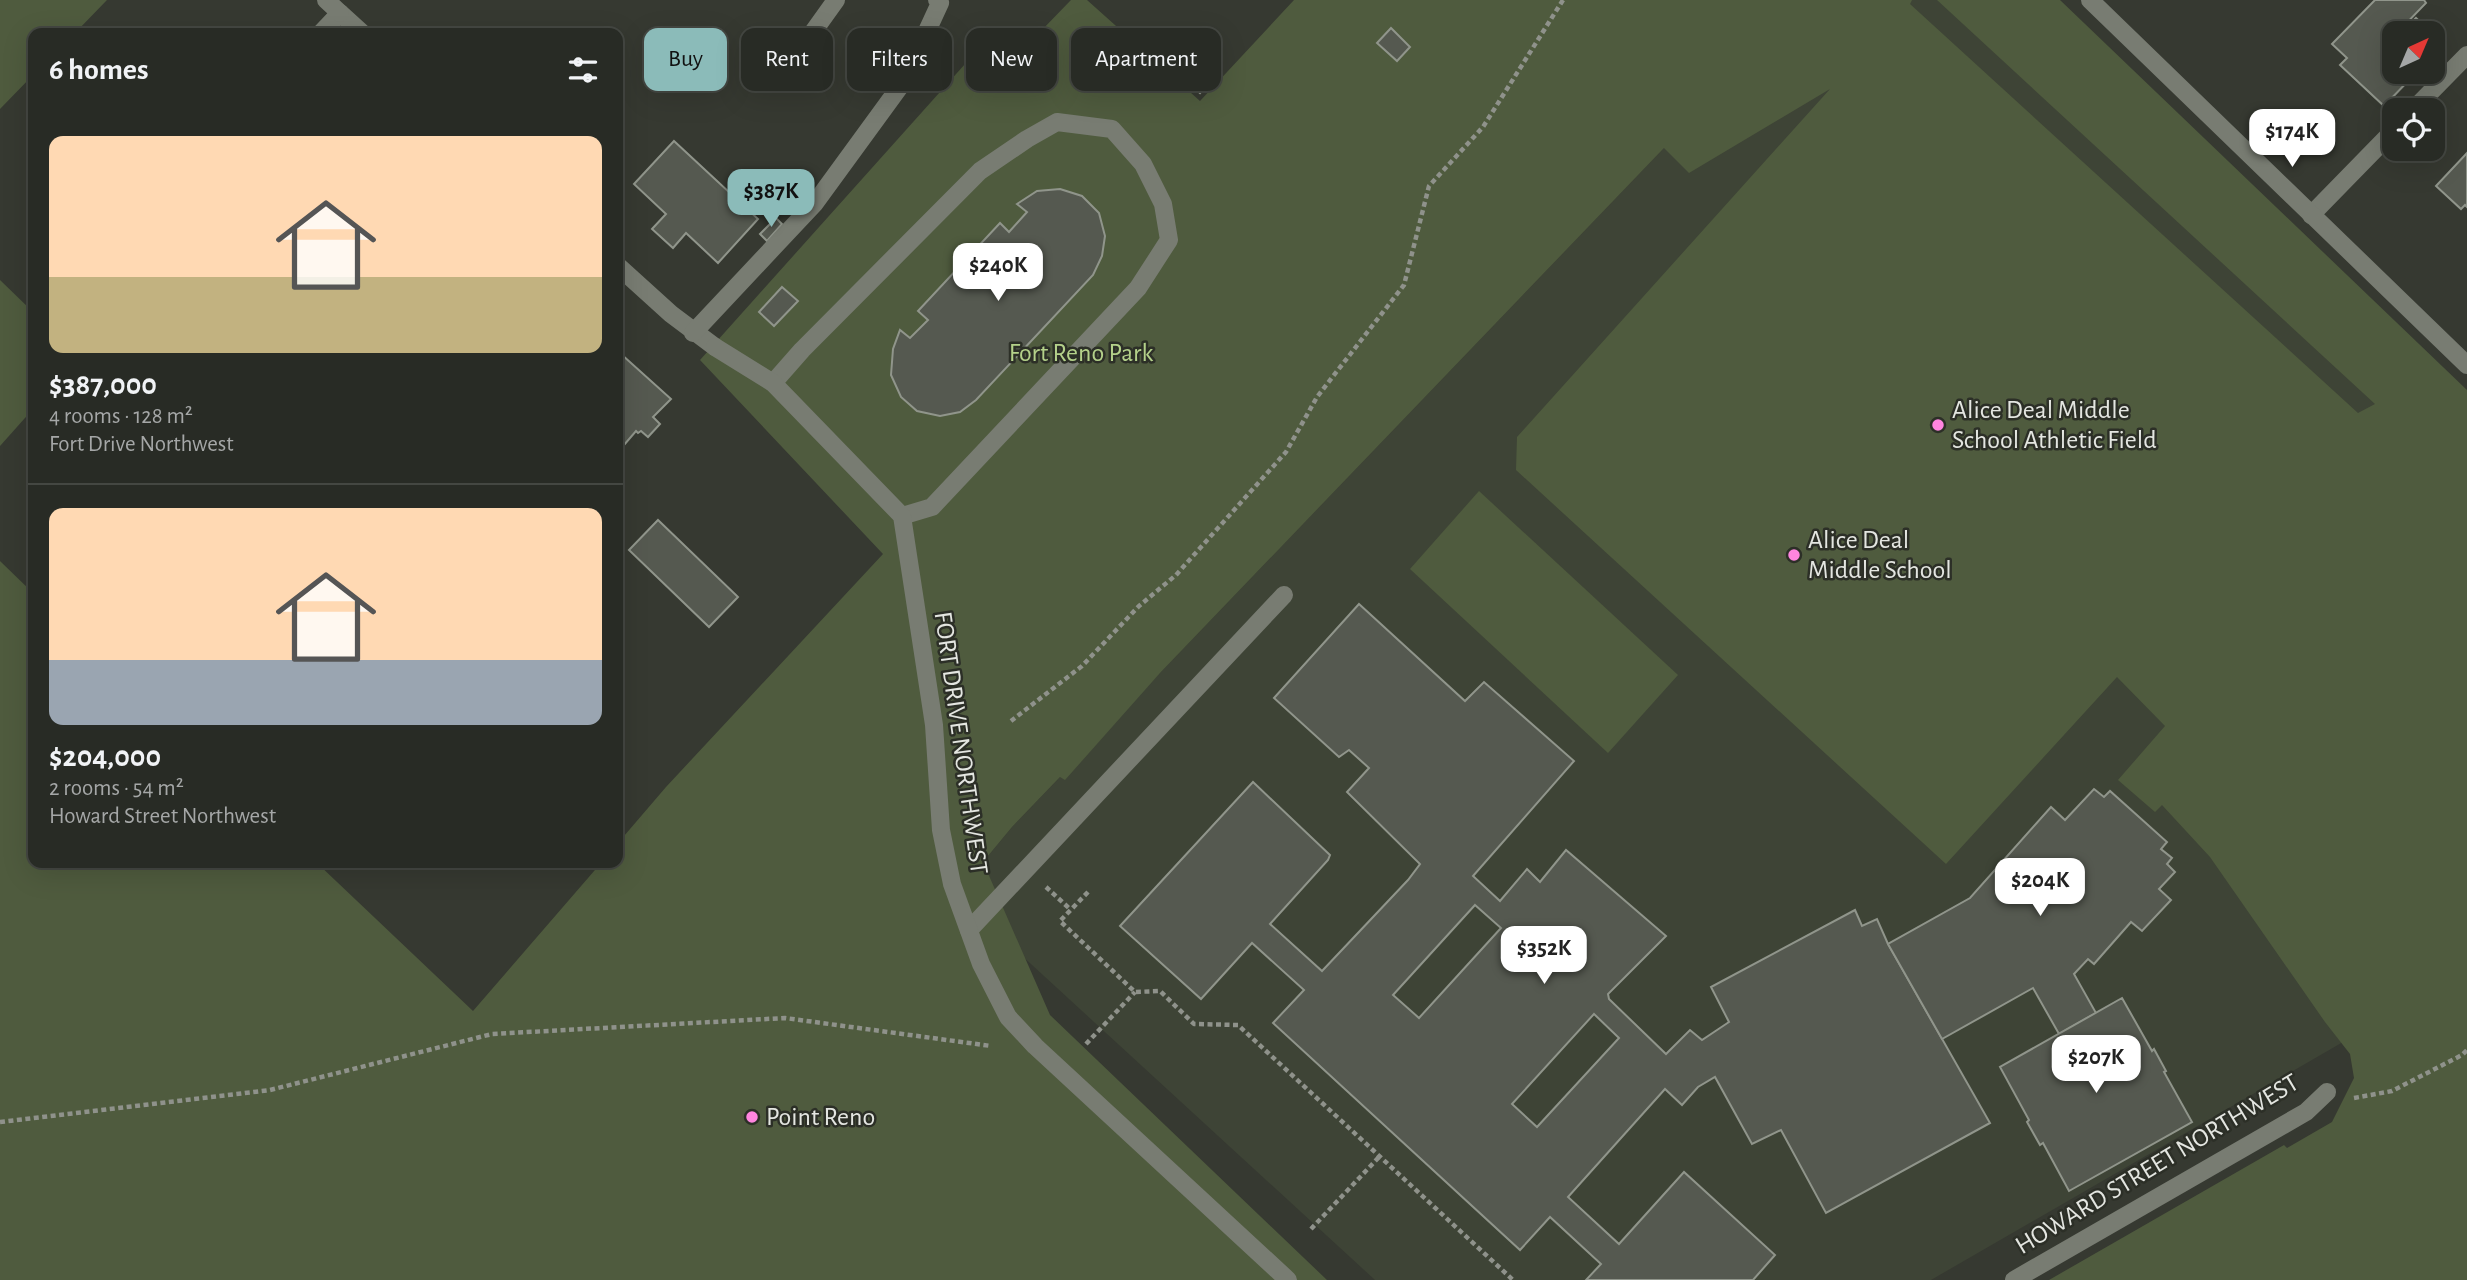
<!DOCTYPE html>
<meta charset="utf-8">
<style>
body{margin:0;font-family:"Alegreya Sans",sans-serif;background:#30332d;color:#f1f3f6;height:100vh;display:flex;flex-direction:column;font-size:26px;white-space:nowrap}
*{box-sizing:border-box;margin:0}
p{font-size:23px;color:#a5a7a7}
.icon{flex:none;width:38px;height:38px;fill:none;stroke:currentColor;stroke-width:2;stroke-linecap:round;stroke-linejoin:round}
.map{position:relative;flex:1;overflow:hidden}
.sheet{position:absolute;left:28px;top:28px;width:595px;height:840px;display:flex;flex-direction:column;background:#282b25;border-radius:14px;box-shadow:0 7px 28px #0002,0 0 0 2px #444742}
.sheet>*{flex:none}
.top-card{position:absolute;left:644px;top:28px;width:665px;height:63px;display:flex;gap:14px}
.needle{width:46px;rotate:44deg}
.controls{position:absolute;left:2382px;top:21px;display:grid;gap:14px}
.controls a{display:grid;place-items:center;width:63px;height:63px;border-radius:14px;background:#282b25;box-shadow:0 7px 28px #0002,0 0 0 2px #444742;font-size:35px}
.price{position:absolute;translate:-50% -60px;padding:0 16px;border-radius:14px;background:#fff;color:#222;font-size:23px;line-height:46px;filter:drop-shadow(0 2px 4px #0008)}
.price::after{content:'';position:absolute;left:50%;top:42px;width:21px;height:16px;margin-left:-10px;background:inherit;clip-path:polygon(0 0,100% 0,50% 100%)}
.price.current{background:#8bbbb9;color:#111}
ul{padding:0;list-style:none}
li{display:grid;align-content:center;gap:14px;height:371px;padding:0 21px}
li+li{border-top:2px solid #444742}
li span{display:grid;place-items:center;height:217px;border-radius:14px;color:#555}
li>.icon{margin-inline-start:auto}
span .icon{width:126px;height:126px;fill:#fffc;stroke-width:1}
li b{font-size:30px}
h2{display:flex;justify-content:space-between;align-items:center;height:84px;padding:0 21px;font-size:30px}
.chip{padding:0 24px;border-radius:14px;background:#282b25;box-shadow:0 7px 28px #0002,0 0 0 2px #444742;font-size:24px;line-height:63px}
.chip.current{background:#8bbbb9;color:#111}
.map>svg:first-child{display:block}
.built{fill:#3e4436}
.green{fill:#4f5b3e}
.building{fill:#555950;stroke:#90958b;stroke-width:2;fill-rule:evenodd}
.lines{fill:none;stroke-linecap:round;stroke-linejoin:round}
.path{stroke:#8f928b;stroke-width:4.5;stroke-dasharray:5 3.5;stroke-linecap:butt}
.service{stroke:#787c72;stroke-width:18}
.minor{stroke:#787c72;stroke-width:18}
.tertiary{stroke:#787c72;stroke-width:18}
.poi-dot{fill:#ff85df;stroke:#2c2f27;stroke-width:2.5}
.labels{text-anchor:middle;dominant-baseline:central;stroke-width:5;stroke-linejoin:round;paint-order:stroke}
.park-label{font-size:26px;fill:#b4d18a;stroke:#2c2f27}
.poi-label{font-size:26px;fill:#e4e6e1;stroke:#2c2f27;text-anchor:start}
.street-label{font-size:26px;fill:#e4e6e1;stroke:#2c2f27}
</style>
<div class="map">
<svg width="2467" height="1280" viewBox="0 0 2467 1280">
<rect width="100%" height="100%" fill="#363931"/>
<polygon class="built" points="1806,0 2038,0 2456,405 2433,990 1931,1280 1375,1280 1008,943 983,862 1012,827"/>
<g class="green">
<polygon points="0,0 107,0 75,33 33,33 33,75 0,109"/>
<polygon points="1071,0 1087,0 1200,101 1294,0 1912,0 1910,4 2358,413 2375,404 1937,0 2060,0 2467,390 2467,1280 2049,1280 2284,1145 2287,1148 2332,1122 2354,1078 2350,1054 2325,1022 2210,857 2162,805 2155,812 2118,780 2165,726 2117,677 1946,864 1516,470 1517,437 1830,89 1689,173 1664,148 1160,673 1065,780 1060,777 1012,827 983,862 1050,1015 1327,1280 0,1280 0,561 33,593 33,863 317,863 473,1011 601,863 618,863 618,843 666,787 883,554 700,360 991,35 1007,66"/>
<polygon points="0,280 33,312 33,409 0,446"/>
<polygon points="1479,491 1678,675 1608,753 1410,569"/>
</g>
<g class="building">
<polygon points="2375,0 2424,0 2426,3 2397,33 2394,33 2384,46 2394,56 2394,72 2411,72 2414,75 2384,106 2340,65 2347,58 2332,44"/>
<polygon points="2416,18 2432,33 2401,33"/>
<polygon points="1391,28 1410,47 1397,61 1377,43"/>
<polygon points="1197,49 1220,70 1200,93 1176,72"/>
<polygon points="674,141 758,219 718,263 686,233 673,248 652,229 666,214 634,184"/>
<polygon points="2467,153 2467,207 2465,205 2461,209 2436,186"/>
<polygon points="1060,189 1082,196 1099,213 1105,236 1102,256 1093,275 976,400 960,412 940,416 917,411 901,397 891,375 893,349 900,330 910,338 928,320 918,311 1000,223 1009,232 1027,212 1017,204 1037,191"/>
<polygon points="776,218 782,224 767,241 760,234"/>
<polygon points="782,287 798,301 774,326 759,312"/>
<polygon points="621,354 671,399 653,417 660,424 648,437 641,431 638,433 636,431 618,452 618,357"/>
<polygon points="658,520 738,597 709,627 629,550"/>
<path d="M 1359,604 L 1465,701 L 1484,682 L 1574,761 L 1473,876 L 1500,901 L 1527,869 L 1540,882 L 1566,850 L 1666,936 L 1608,994 L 1609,999 L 1666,1054 L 1690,1030 L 1702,1040 L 1729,1022 L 1711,987 L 1855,910 L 1862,926 L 1877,919 L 1888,944 L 1990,1123 L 1826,1213 L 1781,1130 L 1752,1144 L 1715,1077 L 1698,1087 L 1682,1105 L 1665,1089 L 1568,1197 L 1619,1244 L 1684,1172 L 1775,1255 L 1753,1280 L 1586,1280 L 1601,1264 L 1550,1217 L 1520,1250 L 1273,1023 L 1304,990 L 1252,943 L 1201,999 L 1120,926 L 1253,782 L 1330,855 L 1328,860 L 1270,924 L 1322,971 L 1408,880 L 1420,864 L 1347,792 L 1369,768 L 1349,750 L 1339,757 L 1274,698 ZM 1475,905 L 1501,928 L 1419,1018 L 1393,995 ZM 1594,1014 L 1619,1038 L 1537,1127 L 1512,1104 Z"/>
<polygon points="2094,789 2104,797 2110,791 2167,842 2161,849 2172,858 2167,864 2175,872 2159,889 2171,900 2142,931 2131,922 2094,964 2088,959 2074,974 2096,1013 2059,1034 2033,988 1942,1039 1888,944 1970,898 2051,807 2065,820"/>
<polygon points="2122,998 2152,1051 2154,1049 2166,1071 2164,1072 2192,1122 2069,1191 2043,1143 2040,1145 2027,1122 2029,1120 2000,1067"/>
</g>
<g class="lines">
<g class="path">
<polyline points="1011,721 1082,666 1139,606 1176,575 1286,452 1317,397 1404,285 1429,186 1483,127 1563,0"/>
<polyline points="1046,887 1071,910"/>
<polyline points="1088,892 1060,921 1135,992 1160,991 1194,1024 1238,1025 1513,1280"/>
<polyline points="1086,1044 1135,992"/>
<polyline points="2354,1098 2392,1091 2462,1055 2467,1050"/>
<polyline points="0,1122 270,1090 492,1034 785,1018 991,1046"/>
<polyline points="1311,1229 1380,1156"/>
</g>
<g class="service">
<polyline points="321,33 340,13 362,33"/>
<polyline points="788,67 836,0"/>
<polyline points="2413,110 2467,55"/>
<polyline points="2311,215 2394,130"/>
<polyline points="618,266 671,314 715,347"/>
<polyline points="693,333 815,203 904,81 940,3 937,0"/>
<polyline points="773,383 802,350 980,171 1027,139 1057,122 1112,129 1143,164 1163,204 1169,240 1138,288 932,507 902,516"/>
<polyline points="969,930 1284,595"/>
</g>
<g class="minor">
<polyline points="326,0 340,13"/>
<polyline points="715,347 773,383 902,516 934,725 941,830 952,884 981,964 1008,1017 1035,1046 1288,1280"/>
<polyline points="2014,1280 2306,1112 2327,1092"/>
</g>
<polyline class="tertiary" points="2090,0 2467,365"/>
</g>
<g class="poi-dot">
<circle cx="1938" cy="425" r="7"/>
<circle cx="1794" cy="555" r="7"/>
<circle cx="752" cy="1117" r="7"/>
</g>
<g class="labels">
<g class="park-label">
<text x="1081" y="353">Fort Reno Park</text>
</g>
<g class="poi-label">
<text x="1952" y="410">Alice Deal Middle<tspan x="1952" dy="30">School Athletic Field</tspan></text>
<text x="1808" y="540">Alice Deal<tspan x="1808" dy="30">Middle School</tspan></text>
<text x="766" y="1117">Point Reno</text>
</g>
<g class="street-label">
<text transform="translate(961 743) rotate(82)">FORT DRIVE NORTHWEST</text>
<text transform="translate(2157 1164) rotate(-31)">HOWARD STREET NORTHWEST</text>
</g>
</g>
</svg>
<div class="controls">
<a><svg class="needle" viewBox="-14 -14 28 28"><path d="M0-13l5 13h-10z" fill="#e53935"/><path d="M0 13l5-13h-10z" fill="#a5a7a7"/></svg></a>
<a><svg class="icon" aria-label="locate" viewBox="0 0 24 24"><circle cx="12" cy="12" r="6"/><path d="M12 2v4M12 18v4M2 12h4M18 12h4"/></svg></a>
</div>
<b class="price" style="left:2292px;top:169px">$174K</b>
<b class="price current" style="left:771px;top:229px">$387K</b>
<b class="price" style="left:998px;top:303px">$240K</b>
<b class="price" style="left:2040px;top:918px">$204K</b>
<b class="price" style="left:1544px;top:986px">$352K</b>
<b class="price" style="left:2096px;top:1095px">$207K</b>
<div class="top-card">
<a class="chip current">Buy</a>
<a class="chip">Rent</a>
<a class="chip">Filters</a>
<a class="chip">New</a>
<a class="chip">Apartment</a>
</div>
<section class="sheet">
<h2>6 homes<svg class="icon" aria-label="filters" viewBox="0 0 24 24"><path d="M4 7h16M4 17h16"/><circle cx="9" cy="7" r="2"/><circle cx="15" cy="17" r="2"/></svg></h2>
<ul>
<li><span style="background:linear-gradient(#ffd9b3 65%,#c2b280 0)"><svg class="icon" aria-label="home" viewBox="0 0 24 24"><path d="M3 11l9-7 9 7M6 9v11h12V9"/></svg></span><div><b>$387,000</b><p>4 rooms · 128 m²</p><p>Fort Drive Northwest</p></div></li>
<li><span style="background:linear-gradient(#ffd9b3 70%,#9aa5b1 0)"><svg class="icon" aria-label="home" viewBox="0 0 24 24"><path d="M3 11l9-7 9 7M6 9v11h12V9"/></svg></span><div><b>$204,000</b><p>2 rooms · 54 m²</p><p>Howard Street Northwest</p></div></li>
</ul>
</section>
</div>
